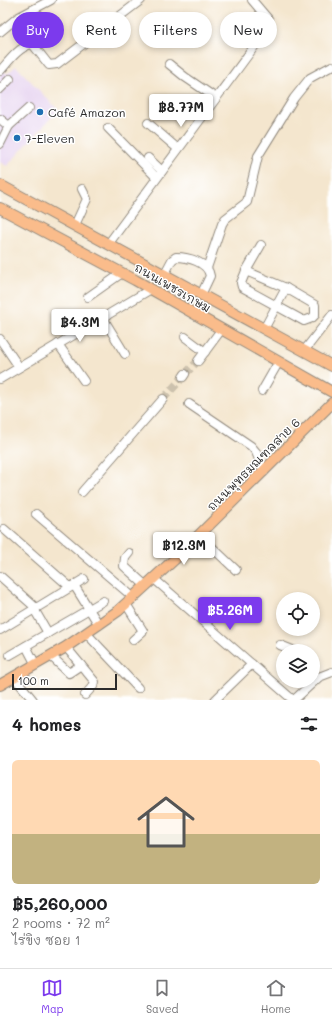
<!DOCTYPE html>
<meta charset="utf-8">
<style>
body{margin:0;font-family:Mali,"Playpen Sans Thai",sans-serif;background:#f6f6f6;color:#202124;height:100vh;display:flex;flex-direction:column;font-size:15px;white-space:nowrap}
*{box-sizing:border-box;margin:0}
p{font-size:13px;color:#757577}
.icon{flex:none;width:22px;height:22px;fill:none;stroke:currentColor;stroke-width:2;stroke-linecap:round;stroke-linejoin:round}
.map{position:relative;height:700px;overflow:hidden}
.panel{display:flex;flex-direction:column;background:#fff;flex:1}
.panel>*{flex:none}
.banner{position:absolute;left:12px;top:12px;width:308px;height:36px;display:flex;gap:8px}
.tools{position:absolute;left:276px;top:592px;display:grid;gap:8px}
.tools a{display:grid;place-items:center;width:44px;height:44px;border-radius:50%;background:#fff;box-shadow:0 2px 6px #0003;font-size:20px}
.scale{position:absolute;left:12px;bottom:10px;width:105px;box-sizing:border-box;padding-left:4px;border:2px solid #2b2b2b;border-top:0;font-size:11px;line-height:14px;white-space:nowrap;color:#2b2b2b;-webkit-text-stroke:3px #fff;paint-order:stroke}
.price{position:absolute;translate:-50% -34px;padding:0 9px;border-radius:4px;background:#fff;color:#222;font-size:13px;line-height:26px;filter:drop-shadow(0 1px 2px #0008)}
.price::after{content:'';position:absolute;left:50%;top:24px;width:12px;height:9px;margin-left:-6px;background:inherit;clip-path:polygon(0 0,100% 0,50% 100%)}
.price.on{background:#7c3aed;color:#fff}
ul{padding:0;list-style:none}
li{display:grid;align-content:center;gap:8px;height:212px;padding:0 12px}
li span{display:grid;place-items:center;height:124px;border-radius:6px;color:#555}
li>.icon{margin-inline-start:auto}
span .icon{width:72px;height:72px;fill:#fffc;stroke-width:1}
li b{font-size:17px}
h2{display:flex;justify-content:space-between;align-items:center;height:48px;padding:0 12px;font-size:17px}
.chip{padding:0 14px;border-radius:18px;background:#fff;box-shadow:0 2px 6px #0003;font-size:14px;line-height:36px}
.chip.on{background:#7c3aed;color:#fff}
.tabs{display:flex;justify-content:space-around;align-items:center;height:56px;border-top:1px solid #e0e0e0;background:#fff;font-size:11px;color:#757577}
.tabs a{display:grid;justify-items:center;gap:2px}
.tabs .on{color:#7c3aed}
.map>svg:first-child{display:block}
.built{fill:#e6d3f0}
.lines{fill:none;stroke-linecap:round;stroke-linejoin:round}
.minor-tunnel{stroke:#ccc1ad;stroke-width:8;stroke-dasharray:8 4;stroke-linecap:butt}
.minor-casing{stroke:#90887c;stroke-width:10}
.major-casing{stroke:#90887c;stroke-width:12}
.minor{stroke:#fff;stroke-width:8}
.major{stroke:#fabc8b;stroke-width:10}
.poi-dot{fill:#1f6fb2;stroke:#fff;stroke-width:1.5}
.labels{text-anchor:middle;dominant-baseline:central;stroke-width:3;stroke-linejoin:round;paint-order:stroke}
.poi-label{font-size:12px;fill:#2b2b2b;stroke:#fff;text-anchor:start}
.street-label{font-size:12px;fill:#2b2b2b;stroke:#fff}
</style>
<div class="map">
<svg width="332" height="700" viewBox="0 0 332 700">
<rect width="100%" height="100%" fill="#fff"/>
<filter id="ink" filterUnits="userSpaceOnUse"><feTurbulence type="fractalNoise" baseFrequency=".025" numOctaves="2"/><feDisplacementMap in="SourceGraphic" scale="8" xChannelSelector="R" yChannelSelector="G"/><feConvolveMatrix kernelMatrix="1 2 1 2 8 2 1 2 1" color-interpolation-filters="sRGB"/></filter>
<filter id="wash" filterUnits="userSpaceOnUse"><feTurbulence type="fractalNoise" baseFrequency=".012" numOctaves="4" result="noise"/><feDisplacementMap in="SourceGraphic" scale="16" xChannelSelector="R" yChannelSelector="G"/><feGaussianBlur stdDeviation="0.9" result="paint"/><feColorMatrix in="noise" values="0 0 0 0 0 0 0 0 0 0 0 0 0 0 0 0 0 1.4 0 .05"/><feComposite in="paint" operator="in"/></filter>
<g filter="url(#wash)">
<rect width="100%" height="100%" fill="#f4e6ce"/>
<polygon class="built" points="16,66 58,110 7,166 0,162 0,71 2,69 7,74"/>
</g>
<g filter="url(#ink)">
<g class="lines">
<g class="minor-tunnel">
<polyline points="185,374 198,361"/>
<polyline points="163,399 183,377"/>
</g>
<defs>
<g id="minor">
<polyline points="0,32 17,18 51,0"/>
<polyline points="169,64 185,77 216,98"/>
<path d="M 0,71 C 9,61 18,48 31,44 L 34,46 L 49,65 L 57,64 L 141,0"/>
<polyline points="0,89 10,79"/>
<polyline points="0,119 9,126 0,144"/>
<polyline points="148,123 178,149"/>
<polyline points="9,126 29,108"/>
<polyline points="108,128 156,177"/>
<polyline points="148,158 162,171"/>
<polyline points="75,225 87,199 82,189"/>
<polyline points="109,243 268,28 269,20 252,0"/>
<polyline points="207,268 222,224 225,219 247,202 258,156 294,98 310,78 332,66"/>
<polygon points="246,271 286,288 315,305 315,315 312,318 304,321 242,287 241,283"/>
<polyline points="246,271 261,245"/>
<path d="M 164,275 L 172,260 L 176,257 C 188,257 208,262 210,276 L 201,295"/>
<polyline points="88,297 122,273"/>
<polyline points="103,318 125,354"/>
<polyline points="264,329 286,288"/>
<polyline points="185,337 205,352"/>
<polyline points="0,339 19,367"/>
<polyline points="58,344 84,381"/>
<polyline points="304,351 332,315"/>
<polyline points="198,361 221,330"/>
<polyline points="183,377 185,374"/>
<polyline points="0,379 151,289"/>
<polyline points="262,391 278,363"/>
<polyline points="189,404 251,446 256,452 264,472"/>
<polyline points="82,492 163,399"/>
<polyline points="36,514 134,598"/>
<polyline points="4,529 70,587"/>
<polyline points="199,535 236,570"/>
<polyline points="129,553 125,558 124,566 146,586"/>
<polyline points="0,576 36,608"/>
<polyline points="153,578 293,700"/>
<polyline points="74,585 99,625"/>
<polyline points="126,604 143,631 133,640"/>
<polyline points="34,609 48,633"/>
<polyline points="0,630 84,579"/>
<polyline points="87,634 138,688"/>
<polyline points="280,645 295,651"/>
<polyline points="26,646 36,665"/>
<polyline points="66,647 95,682 94,685 85,695"/>
<polyline points="10,655 103,601"/>
<polyline points="51,656 69,673 81,665"/>
<polyline points="14,677 33,700"/>
<polyline points="215,700 252,664"/>
<polyline points="294,700 319,677 332,672"/>
</g>
<g id="major">
<polyline points="0,185 332,366"/>
<polyline points="0,208 135,280 332,392"/>
<polyline points="0,685 66,647 118,611 176,558 332,403"/>
</g>
</defs>
<use href="#minor" class="minor-casing"/>
<use href="#major" class="major-casing"/>
<use href="#minor" class="minor"/>
<use href="#major" class="major"/>
</g>
</g>
<g class="poi-dot">
<circle cx="40" cy="112" r="4"/>
<circle cx="17" cy="138" r="4"/>
</g>
<g class="labels">
<g class="poi-label">
<text x="48" y="112">Café Amazon</text>
<text x="25" y="138">7-Eleven</text>
</g>
<g class="street-label">
<text transform="translate(173 287) rotate(30)">ถนนเพชรเกษม</text>
<text transform="translate(253 464) rotate(-45)">ถนนพุทธมณฑลสาย 6</text>
</g>
</g>
</svg>
<div class="tools">
<a><svg class="icon" aria-label="locate" viewBox="0 0 24 24"><circle cx="12" cy="12" r="6"/><path d="M12 2v4M12 18v4M2 12h4M18 12h4"/></svg></a>
<a><svg class="icon" aria-label="layers" viewBox="0 0 24 24"><path d="M12 4l9 5-9 5-9-5zM3 14l9 5 9-5"/></svg></a>
</div>
<div class="scale">100 m</div>
<b class="price" style="left:181px;top:128px">฿8.77M</b>
<b class="price" style="left:80px;top:343px">฿4.3M</b>
<b class="price" style="left:184px;top:566px">฿12.3M</b>
<b class="price on" style="left:230px;top:631px">฿5.26M</b>
<div class="banner">
<a class="chip on">Buy</a>
<a class="chip">Rent</a>
<a class="chip">Filters</a>
<a class="chip">New</a>
</div>
</div>
<section class="panel">
<h2>4 homes<svg class="icon" aria-label="filters" viewBox="0 0 24 24"><path d="M4 7h16M4 17h16"/><circle cx="9" cy="7" r="2"/><circle cx="15" cy="17" r="2"/></svg></h2>
<ul>
<li><span style="background:linear-gradient(#ffd9b3 60%,#c2b280 0)"><svg class="icon" aria-label="home" viewBox="0 0 24 24"><path d="M3 11l9-7 9 7M6 9v11h12V9"/></svg></span><div><b>฿5,260,000</b><p>2 rooms · 72 m²</p><p>ไร่ขิง ซอย 1</p></div></li>
</ul>
</section>
<nav class="tabs">
<a class="on"><svg class="icon" aria-label="map" viewBox="0 0 24 24"><path d="M3 6l6-2 6 2 6-2v14l-6 2-6-2-6 2zM9 4v14M15 6v14"/></svg>Map</a>
<a><svg class="icon" aria-label="saved" viewBox="0 0 24 24"><path d="M7 4h10v16l-5-4-5 4z"/></svg>Saved</a>
<a><svg class="icon" aria-label="home" viewBox="0 0 24 24"><path d="M3 11l9-7 9 7M6 9v11h12V9"/></svg>Home</a>
</nav>
